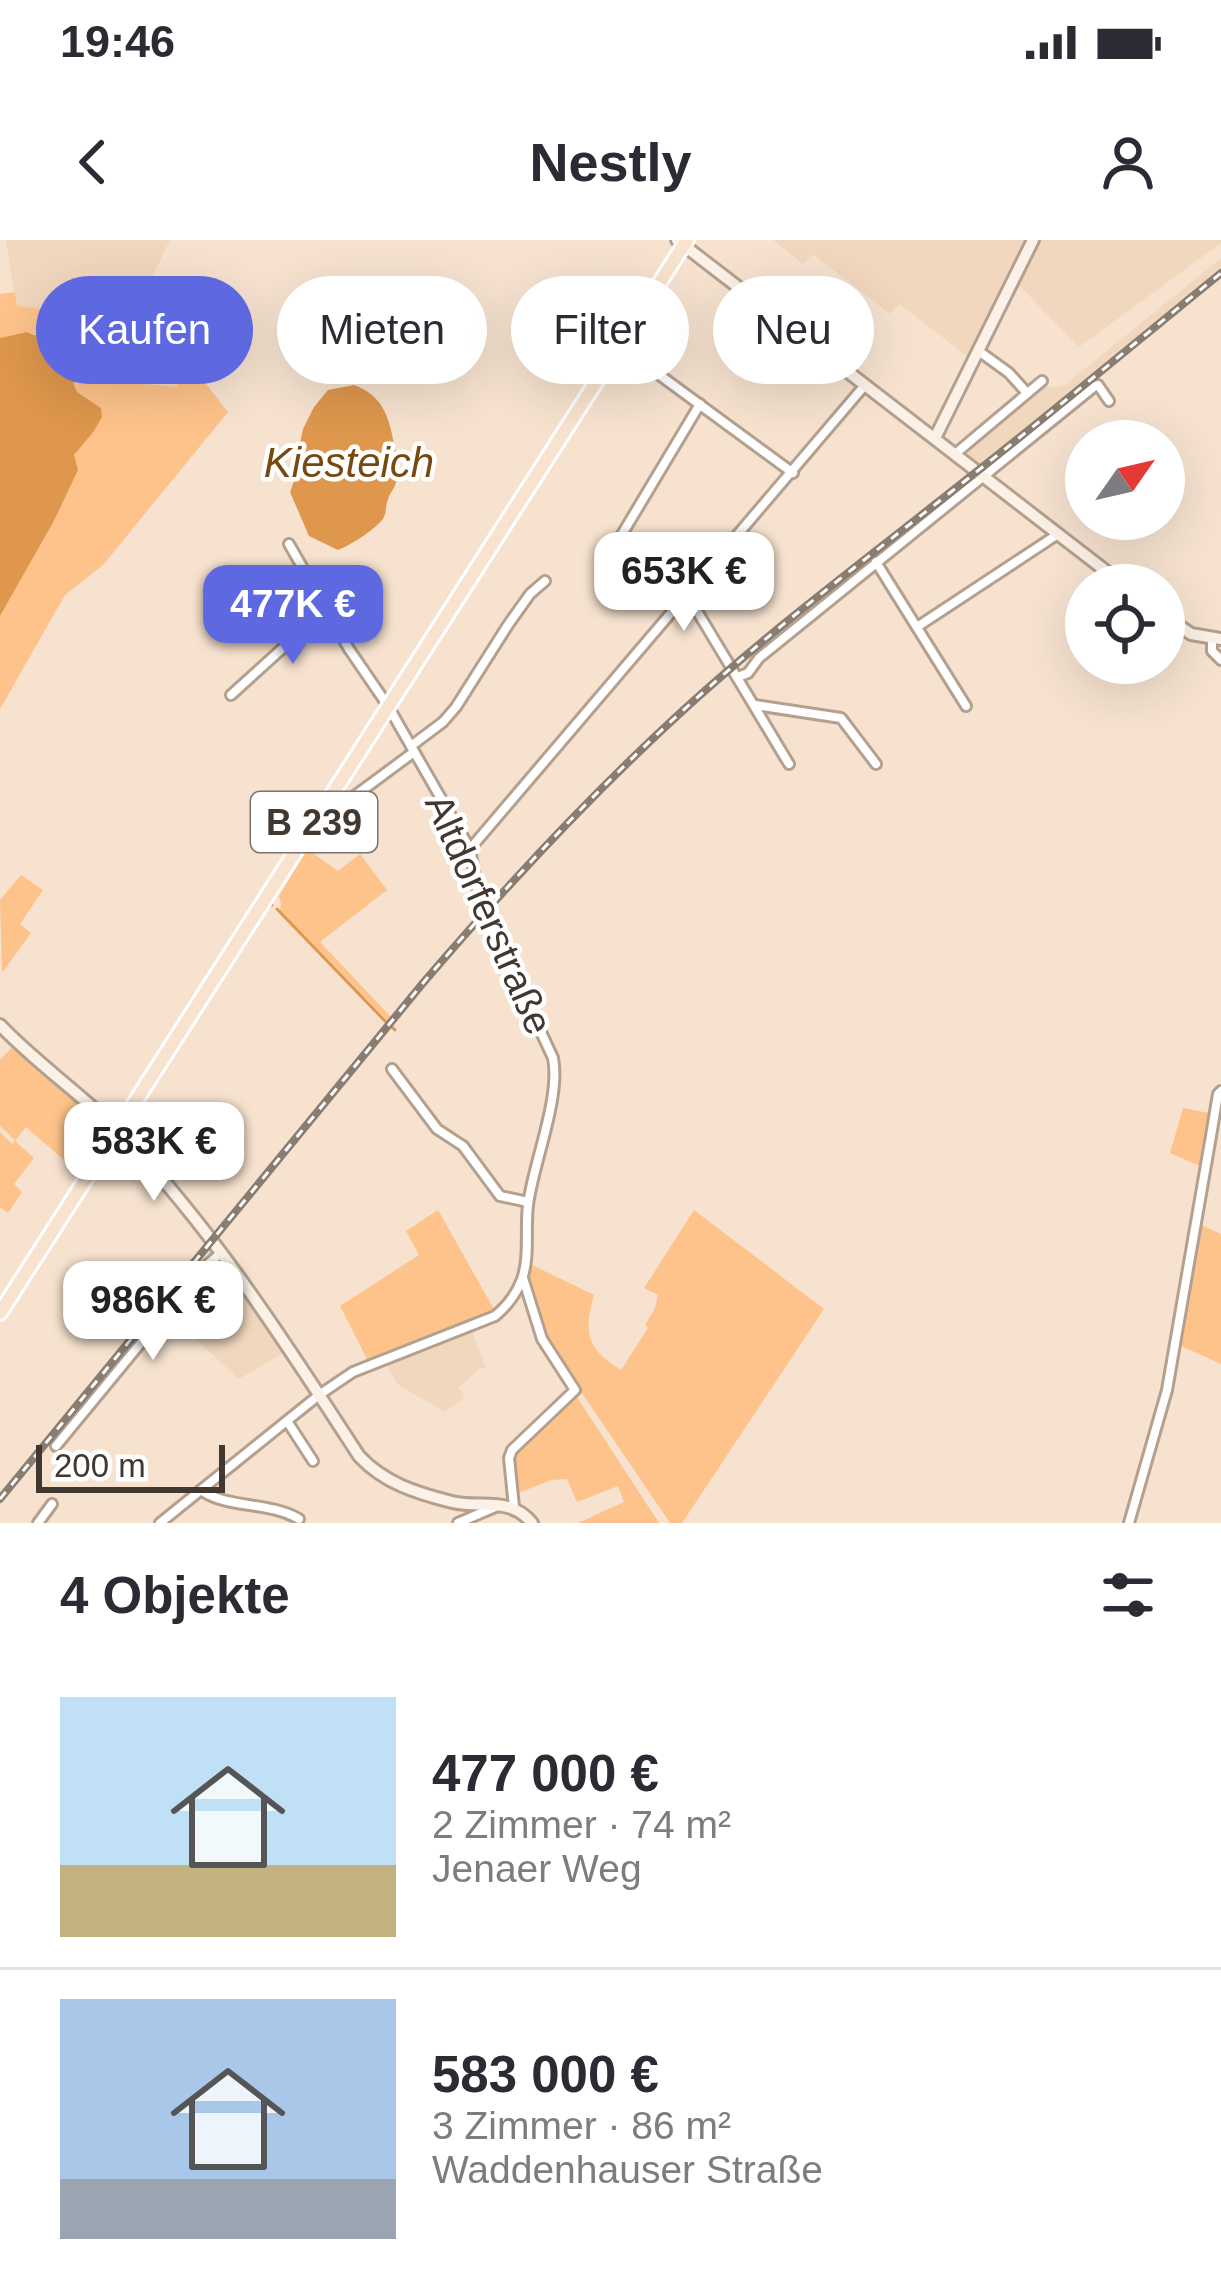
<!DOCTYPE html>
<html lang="de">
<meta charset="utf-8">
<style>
body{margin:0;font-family:Arial,sans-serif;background:#f2f2f3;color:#2b2b33;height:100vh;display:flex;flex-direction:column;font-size:45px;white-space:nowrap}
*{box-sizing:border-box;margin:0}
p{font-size:39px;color:#7c7c81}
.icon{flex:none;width:66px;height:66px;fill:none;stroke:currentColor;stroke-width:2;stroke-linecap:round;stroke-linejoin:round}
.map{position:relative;height:1283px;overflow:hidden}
.sheet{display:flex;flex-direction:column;background:#fff;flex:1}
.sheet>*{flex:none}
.hud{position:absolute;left:36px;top:36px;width:1149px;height:108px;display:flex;gap:24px}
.needle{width:78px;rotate:56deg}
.tools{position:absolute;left:1065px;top:180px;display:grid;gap:24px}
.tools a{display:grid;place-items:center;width:120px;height:120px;border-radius:50%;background:#fff;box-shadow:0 12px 48px #0002;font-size:60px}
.scale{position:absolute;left:36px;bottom:30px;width:189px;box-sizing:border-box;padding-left:12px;border:6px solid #403831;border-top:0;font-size:33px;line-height:42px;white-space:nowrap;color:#403831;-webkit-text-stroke:9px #fff;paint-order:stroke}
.price{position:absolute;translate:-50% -102px;padding:0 27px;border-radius:24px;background:#fff;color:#222;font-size:39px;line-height:78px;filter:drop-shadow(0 3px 6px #0008)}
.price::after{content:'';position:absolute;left:50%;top:72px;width:36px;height:27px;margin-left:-18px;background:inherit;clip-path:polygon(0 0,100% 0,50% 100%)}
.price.selected{background:#5e69e1;color:#fff}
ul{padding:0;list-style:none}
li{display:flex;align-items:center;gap:36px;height:300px;padding:0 60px}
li+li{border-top:3px solid #e1e1e2}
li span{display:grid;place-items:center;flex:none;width:336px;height:240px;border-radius:0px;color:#555}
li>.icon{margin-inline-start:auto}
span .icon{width:144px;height:144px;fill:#fffc;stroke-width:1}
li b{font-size:51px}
h2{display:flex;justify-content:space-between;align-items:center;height:144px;padding:0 60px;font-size:51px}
.tag{padding:0 42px;border-radius:54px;background:#fff;box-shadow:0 12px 48px #0002;font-size:42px;line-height:108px}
.tag.selected{background:#5e69e1;color:#fff}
.status{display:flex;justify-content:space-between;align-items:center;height:84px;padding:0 60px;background:#fff;direction:ltr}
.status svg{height:33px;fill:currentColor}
header{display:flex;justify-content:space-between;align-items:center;height:156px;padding:0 60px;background:#fff;font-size:54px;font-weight:600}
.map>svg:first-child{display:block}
.built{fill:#f1d7be}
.green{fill:#fec38a}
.water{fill:#de974c}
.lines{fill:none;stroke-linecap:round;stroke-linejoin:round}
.stream{stroke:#de974c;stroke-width:3}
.street-casing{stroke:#b3a08e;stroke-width:14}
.secondary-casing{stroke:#b3a08e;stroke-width:16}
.primary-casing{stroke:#fff;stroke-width:18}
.street{stroke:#fff;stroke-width:8}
.secondary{stroke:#fbf1e7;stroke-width:10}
.primary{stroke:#f8e3ce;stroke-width:12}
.rail-casing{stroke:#897c71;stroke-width:8}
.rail{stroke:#fff;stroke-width:3;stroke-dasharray:9;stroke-linecap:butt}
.labels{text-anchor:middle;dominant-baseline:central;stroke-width:9;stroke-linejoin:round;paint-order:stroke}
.shield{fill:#fff;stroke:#79746f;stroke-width:3}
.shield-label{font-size:36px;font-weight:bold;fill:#403831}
.street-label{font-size:39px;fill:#403831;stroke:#fff}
.water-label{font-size:42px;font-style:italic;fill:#77480f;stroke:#fff}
</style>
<div class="status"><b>19:46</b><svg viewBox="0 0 49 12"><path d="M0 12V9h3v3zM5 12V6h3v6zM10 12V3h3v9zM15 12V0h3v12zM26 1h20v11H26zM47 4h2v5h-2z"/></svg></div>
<header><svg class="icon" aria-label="back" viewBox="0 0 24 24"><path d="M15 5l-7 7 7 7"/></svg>Nestly<svg class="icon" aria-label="person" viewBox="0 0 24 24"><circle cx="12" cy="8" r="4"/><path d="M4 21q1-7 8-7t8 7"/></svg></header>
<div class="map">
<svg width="1221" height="1283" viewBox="0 0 1221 1283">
<rect width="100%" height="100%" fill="#f6e2cf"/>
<g class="built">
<polygon points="6,0 170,0 153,35 135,45 214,65 188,102 171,115 178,147 134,143 119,99 59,71 16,66"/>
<polygon points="773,0 1221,0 1221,3 1079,107 1017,43 979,125 899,64 890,74 813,14 803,24"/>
<polygon points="1221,18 1221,38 986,232 969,219 968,210 1043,144 1053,148 1065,145"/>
<polygon points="695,455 700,460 586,569 495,665 496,670 491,675 487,666 546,599"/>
<polygon points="482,671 484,677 216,1001 212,995"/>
<polygon points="209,1000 214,1007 209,1015 205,1014 0,1264 0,1255"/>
<polygon points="220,1015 285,1112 239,1139 169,1075"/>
<polygon points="472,1092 486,1128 479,1129 459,1147 464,1158 445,1172 397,1144 386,1124"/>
</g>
<g class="green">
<path d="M 15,52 L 17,66 L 59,71 L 119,99 L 134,143 L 178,147 L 171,115 L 199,135 L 228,172 L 103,325 L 65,355 L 0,469 L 0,376 L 54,281 L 78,230 L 74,216 L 101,168 L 77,152 L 72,142 L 94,122 C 84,117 78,109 69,105 C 46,94 24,93 0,98 L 0,54 Z"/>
<polygon points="307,609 338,631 360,614 387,650 320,702 391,777 388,781 280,670 281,664 279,656"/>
<polygon points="21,635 43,650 20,684 31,693 2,733 0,660"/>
<path d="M 15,804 L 95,876 C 113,900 95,912 80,934 L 26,887 L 15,901 L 34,918 L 14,944 L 22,952 L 8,973 L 0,967 L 0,892 L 12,904 L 15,900 L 0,886 L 0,820 Z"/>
<polygon points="1183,868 1209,873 1200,926 1170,913"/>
<polygon points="438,970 495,1071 409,1106 367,1119 340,1066 419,1015 406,991"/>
<path d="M 694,970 L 824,1069 L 682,1283 L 670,1283 L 546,1100 L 527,1032 L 528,1023 L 594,1055 C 583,1093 587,1109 621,1130 L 648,1088 L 645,1085 L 655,1068 L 658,1055 L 644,1048 Z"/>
<polygon points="1199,984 1221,994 1221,1124 1179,1105"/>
<polygon points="575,1154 659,1283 578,1283 624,1262 618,1246 577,1262 567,1239 551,1240 516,1254 512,1219 514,1211"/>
</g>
<g class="water">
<path d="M 58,89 L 72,97 C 76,112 86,123 102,121 L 104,130 L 73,143 L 77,152 L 101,168 L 102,177 L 94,191 L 74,215 L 78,230 L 54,281 L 0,376 L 0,98 L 27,92 C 38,99 46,94 58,89 Z"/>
<path d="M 354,145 C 382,155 389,176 394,204 C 397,216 400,230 396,242 C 395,248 390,253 388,259 C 385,268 387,269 384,277 C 378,288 349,306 338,310 L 309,296 L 290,252 L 300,225 L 297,217 L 303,189 L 314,167 L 328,150 Z"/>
</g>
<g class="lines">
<g class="stream">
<polyline points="270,663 272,665"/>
<polyline points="277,669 386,782"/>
<polyline points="391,786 395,790"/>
</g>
<defs>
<g id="street">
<polyline points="620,106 793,233"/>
<polyline points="980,112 1009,133 1027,153"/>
<polyline points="955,214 1042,141"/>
<polyline points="610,307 621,296 700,164"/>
<polyline points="876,322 966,466"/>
<polyline points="688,356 789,524"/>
<polyline points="917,387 1058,294"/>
<polyline points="1212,399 1212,411 1221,420"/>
<polyline points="738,437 748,433 759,418 1095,146 1098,145 1109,161"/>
<polyline points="231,455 327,368"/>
<polyline points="755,465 841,478 876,524"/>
<polyline points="411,506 443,482 456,467 508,385 530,354 545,341"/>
<polyline points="329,571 341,566 414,512"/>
<polyline points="470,609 865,145"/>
<polyline points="392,829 437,889 463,906 500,956 528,962"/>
<polyline points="287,1181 313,1221"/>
<polyline points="56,1206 200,1031 221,1013"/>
<path d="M 201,1250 C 227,1269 268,1261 299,1279"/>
<polyline points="514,1267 509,1218 512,1210 575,1150 542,1099 523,1038"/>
<polyline points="38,1283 52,1264"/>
<path d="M 160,1283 L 319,1155 L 353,1132 L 495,1076 C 506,1067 517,1053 522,1039 C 530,1017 525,988 528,965 C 533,924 561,858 553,818 L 485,671 L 478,653 L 470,609 L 388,466 L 349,409 L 289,304"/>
<polyline points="458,1283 495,1267"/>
<polyline points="1129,1283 1167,1150 1211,896 1218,854 1221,851"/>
</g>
<g id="secondary">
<polyline points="677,0 1124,345"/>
<polyline points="935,198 1033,0"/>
<polyline points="1164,375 1191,394 1221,399"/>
<path d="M 0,785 C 40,827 90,860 130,903 C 218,997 289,1108 359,1216 C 384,1243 416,1253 452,1262 C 482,1269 510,1256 532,1283"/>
</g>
<polyline id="primary" points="0,1073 687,0"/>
</defs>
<use href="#street" class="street-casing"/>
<use href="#secondary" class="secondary-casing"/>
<use href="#primary" class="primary-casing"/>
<use href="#street" class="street"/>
<use href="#secondary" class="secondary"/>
<use href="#primary" class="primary"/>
<defs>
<path id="rail" d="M 0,1259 L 423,743 C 507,645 594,551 689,465 C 782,381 882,307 980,229 C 1061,165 1141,98 1221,33"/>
</defs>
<use href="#rail" class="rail-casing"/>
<use href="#rail" class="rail"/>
</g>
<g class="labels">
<rect class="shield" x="251" y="552" width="126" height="60" rx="9"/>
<g class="shield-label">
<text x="314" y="582">B 239</text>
</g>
<g class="street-label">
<text transform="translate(489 674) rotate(66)">Altdorferstraße</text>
</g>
<g class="water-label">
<text x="349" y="222">Kiesteich</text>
</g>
</g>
</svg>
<div class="tools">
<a><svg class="needle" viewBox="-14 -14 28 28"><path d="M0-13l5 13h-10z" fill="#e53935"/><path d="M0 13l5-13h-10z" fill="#7c7c81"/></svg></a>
<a><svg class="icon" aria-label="locate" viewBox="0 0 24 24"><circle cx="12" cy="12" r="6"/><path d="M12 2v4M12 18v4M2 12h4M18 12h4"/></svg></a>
</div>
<div class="scale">200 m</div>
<b class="price" style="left:684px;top:394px">653K €</b>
<b class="price selected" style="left:293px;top:427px">477K €</b>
<b class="price" style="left:154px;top:964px">583K €</b>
<b class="price" style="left:153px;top:1123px">986K €</b>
<div class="hud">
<a class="tag selected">Kaufen</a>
<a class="tag">Mieten</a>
<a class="tag">Filter</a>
<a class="tag">Neu</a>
</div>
</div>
<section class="sheet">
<h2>4 Objekte<svg class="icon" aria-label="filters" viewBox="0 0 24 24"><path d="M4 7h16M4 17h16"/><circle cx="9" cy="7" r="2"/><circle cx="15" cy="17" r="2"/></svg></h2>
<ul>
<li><span style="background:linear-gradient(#bfe0f5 70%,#c2b280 0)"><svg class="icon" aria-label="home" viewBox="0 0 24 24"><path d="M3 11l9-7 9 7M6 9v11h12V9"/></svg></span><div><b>477 000 €</b><p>2 Zimmer · 74 m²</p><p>Jenaer Weg</p></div></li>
<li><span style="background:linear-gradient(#a9c7e8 75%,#9aa5b1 0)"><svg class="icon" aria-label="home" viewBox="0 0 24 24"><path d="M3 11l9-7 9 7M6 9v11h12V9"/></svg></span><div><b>583 000 €</b><p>3 Zimmer · 86 m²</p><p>Waddenhauser Straße</p></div></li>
</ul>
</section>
